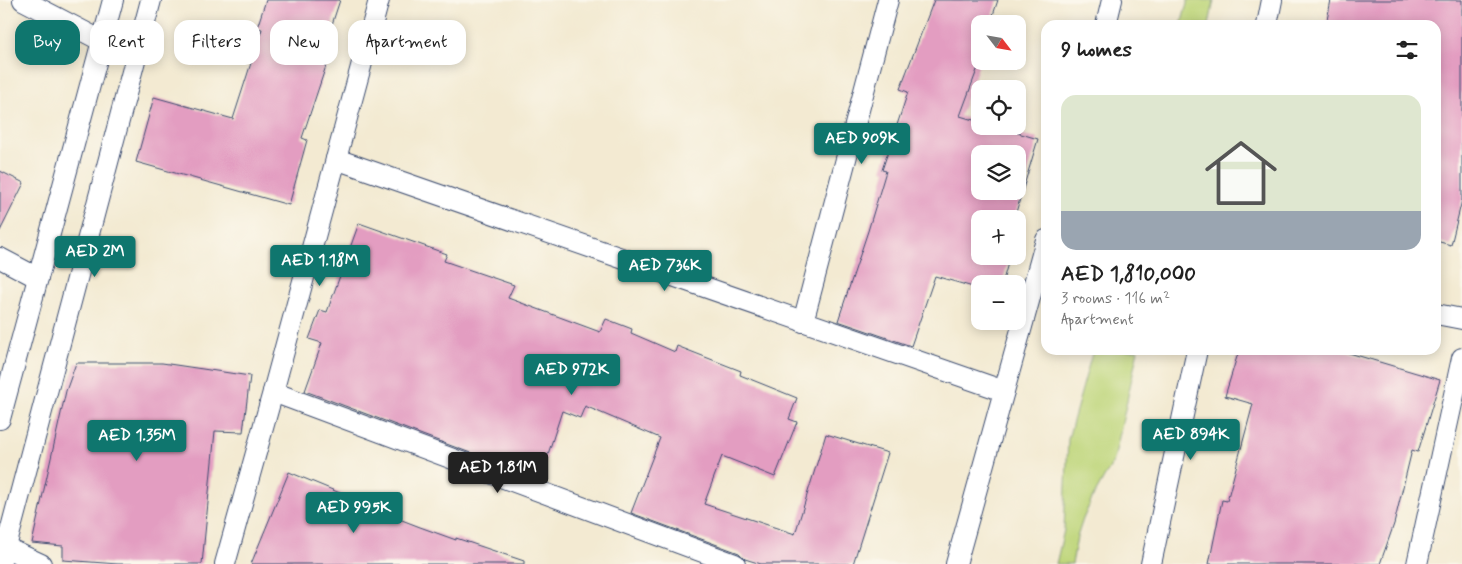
<!DOCTYPE html>
<meta charset="utf-8">
<style>
body{margin:0;font-family:Mynerve,sans-serif;background:#f6f6f6;color:#222;height:100vh;display:flex;flex-direction:column;font-size:19px;white-space:nowrap}
*{box-sizing:border-box;margin:0}
p{font-size:16px;color:#767676}
.icon{flex:none;width:28px;height:28px;fill:none;stroke:currentColor;stroke-width:2;stroke-linecap:round;stroke-linejoin:round}
.map{position:relative;flex:1;overflow:hidden}
.side{position:absolute;left:1041px;top:20px;width:400px;height:335px;display:flex;flex-direction:column;background:#fff;border-radius:15px;box-shadow:0 2px 12px #0003}
.side>*{flex:none}
.guide{position:absolute;left:15px;top:20px;width:475px;height:45px;display:flex;gap:10px}
.needle{width:32px;rotate:121deg}
.tools{position:absolute;left:971px;top:15px;display:grid;gap:10px}
.tools a{display:grid;place-items:center;width:55px;height:55px;border-radius:10px;background:#fff;box-shadow:0 2px 12px #0003;font-size:25px}
.price{position:absolute;translate:-50% -42px;padding:0 11px;border-radius:5px;background:#0f766e;color:#fff;font-size:16px;line-height:32px;filter:drop-shadow(0 1px 2px #0008)}
.price::after{content:'';position:absolute;left:50%;top:30px;width:15px;height:11px;margin-left:-8px;background:inherit;clip-path:polygon(0 0,100% 0,50% 100%)}
.price.current{background:#222;color:#fff}
ul{padding:0;list-style:none}
li{display:grid;align-content:center;gap:10px;height:265px;padding:0 20px}
li span{display:grid;place-items:center;height:155px;border-radius:15px;color:#555}
li>.icon{margin-inline-start:auto}
span .icon{width:90px;height:90px;fill:#fffc;stroke-width:1}
li b{font-size:21px}
h2{display:flex;justify-content:space-between;align-items:center;height:60px;padding:0 20px;font-size:21px}
.tag{padding:0 18px;border-radius:15px;background:#fff;box-shadow:0 2px 12px #0003;font-size:18px;line-height:45px}
.tag.current{background:#0f766e;color:#fff}
.map>svg:first-child{display:block}
.green{fill:#bed579;stroke:#6c826c}
.building{fill:#e39dc1;fill-rule:evenodd}
.lines{fill:none;stroke-linecap:round;stroke-linejoin:round}
.minor-casing{stroke:#3b4b6f;stroke-width:22}
.minor{stroke:#fff;stroke-width:20}
</style>
<div class="map">
<svg width="1462" height="564" viewBox="0 0 1462 564">
<rect width="100%" height="100%" fill="#fbf7ec"/>
<filter id="ink" filterUnits="userSpaceOnUse"><feTurbulence type="fractalNoise" baseFrequency=".02" numOctaves="2"/><feDisplacementMap in="SourceGraphic" scale="10" xChannelSelector="R" yChannelSelector="G"/><feConvolveMatrix kernelMatrix="1 2 1 2 8 2 1 2 1" color-interpolation-filters="sRGB"/></filter>
<filter id="wash" filterUnits="userSpaceOnUse"><feTurbulence type="fractalNoise" baseFrequency=".0096" numOctaves="4" result="noise"/><feDisplacementMap in="SourceGraphic" scale="20" xChannelSelector="R" yChannelSelector="G"/><feGaussianBlur stdDeviation="1.12" result="paint"/><feColorMatrix in="noise" values="0 0 0 0 0 0 0 0 0 0 0 0 0 0 0 0 0 1.4 0 .05"/><feComposite in="paint" operator="in"/></filter>
<g filter="url(#wash)">
<rect width="100%" height="100%" fill="#f3ead2"/>
<g class="green">
<polygon points="1188,0 1214,0 1209,25 1181,25"/>
<polygon points="1093,350 1138,350 1114,460 1092,499 1083,519 1077,537 1072,564 1056,564 1064,530 1068,439"/>
</g>
<g id="blocks">
<g class="building">
<polygon points="266,0 340,0 320,61 327,63 302,138 307,140 289,205 136,162 154,97 233,119 262,29 257,28"/>
<path d="M 934,0 L 998,0 L 990,24 L 980,24 L 980,62 L 960,116 L 980,122 L 980,126 L 994,126 L 1038,139 L 1014,219 L 980,219 L 980,256 L 1010,256 L 1002,284 L 980,284 L 980,289 L 935,276 L 911,346 L 838,321 L 868,231 L 886,171 L 882,170 L 908,92 L 900,89 ZM 980,154 L 1018,154 L 1018,191 L 980,191 Z"/>
<polygon points="1331,0 1462,0 1462,200 1451,245 1436,241 1436,25 1326,25"/>
<polygon points="0,171 24,183 0,231"/>
<polygon points="359,223 447,254 444,261 514,285 508,298 600,332 606,319 632,329 631,333 675,352 677,346 741,371 740,375 797,398 789,419 797,422 775,477 722,456 704,504 795,534 826,434 888,453 853,564 761,564 745,559 739,553 631,513 660,438 585,406 580,418 562,411 540,479 305,391 322,343 309,339 320,310 327,312"/>
<polygon points="1239,350 1339,350 1440,380 1418,452 1412,450 1394,524 1380,564 1209,564 1222,500 1227,501 1253,404 1225,396"/>
<polygon points="76,363 162,363 250,376 243,432 215,431 202,564 118,564 63,560 63,546 32,543 66,391"/>
<polygon points="289,472 369,505 368,507 420,527 456,540 456,538 524,561 524,564 251,564"/>
</g>
</g>
</g>
<g filter="url(#ink)">
<use href="#blocks" fill-opacity="0" stroke="#3b4b6f" stroke-width="1"/>
<g class="lines">
<defs>
<g id="minor">
<polyline points="23,0 102,41"/>
<polyline points="1106,25 1112,0"/>
<polyline points="1267,25 1272,0"/>
<polyline points="336,159 1004,391"/>
<polyline points="0,258 38,278"/>
<polyline points="1436,314 1462,319"/>
<polyline points="803,322 888,0"/>
<polyline points="273,392 735,564"/>
<polyline points="0,419 113,0"/>
<polyline points="0,545 41,564"/>
<polyline points="0,562 6,547 151,0"/>
<polyline points="225,564 273,392 379,0"/>
<polyline points="956,564 1046,240"/>
<polyline points="1151,564 1197,350"/>
<polyline points="1417,564 1462,358"/>
</g>
</defs>
<use href="#minor" class="minor-casing"/>
<use href="#minor" class="minor"/>
</g>
</g>
</svg>
<div class="tools">
<a><svg class="needle" viewBox="-14 -14 28 28"><path d="M0-13l5 13h-10z" fill="#e53935"/><path d="M0 13l5-13h-10z" fill="#767676"/></svg></a>
<a><svg class="icon" aria-label="locate" viewBox="0 0 24 24"><circle cx="12" cy="12" r="6"/><path d="M12 2v4M12 18v4M2 12h4M18 12h4"/></svg></a>
<a><svg class="icon" aria-label="layers" viewBox="0 0 24 24"><path d="M12 4l9 5-9 5-9-5zM3 14l9 5 9-5"/></svg></a>
<a>+</a>
<a>−</a>
</div>
<b class="price" style="left:862px;top:165px">AED 909K</b>
<b class="price" style="left:95px;top:278px">AED 2M</b>
<b class="price" style="left:320px;top:287px">AED 1.18M</b>
<b class="price" style="left:665px;top:292px">AED 736K</b>
<b class="price" style="left:572px;top:396px">AED 972K</b>
<b class="price" style="left:1191px;top:461px">AED 894K</b>
<b class="price" style="left:137px;top:462px">AED 1.35M</b>
<b class="price current" style="left:498px;top:494px">AED 1.81M</b>
<b class="price" style="left:354px;top:534px">AED 995K</b>
<div class="guide">
<a class="tag current">Buy</a>
<a class="tag">Rent</a>
<a class="tag">Filters</a>
<a class="tag">New</a>
<a class="tag">Apartment</a>
</div>
<section class="side">
<h2>9 homes<svg class="icon" aria-label="filters" viewBox="0 0 24 24"><path d="M4 7h16M4 17h16"/><circle cx="9" cy="7" r="2"/><circle cx="15" cy="17" r="2"/></svg></h2>
<ul>
<li><span style="background:linear-gradient(#dfe7d0 75%,#9aa5b1 0)"><svg class="icon" aria-label="home" viewBox="0 0 24 24"><path d="M3 11l9-7 9 7M6 9v11h12V9"/></svg></span><div><b>AED 1,810,000</b><p>3 rooms · 116 m²</p><p>Apartment</p></div></li>
</ul>
</section>
</div>
